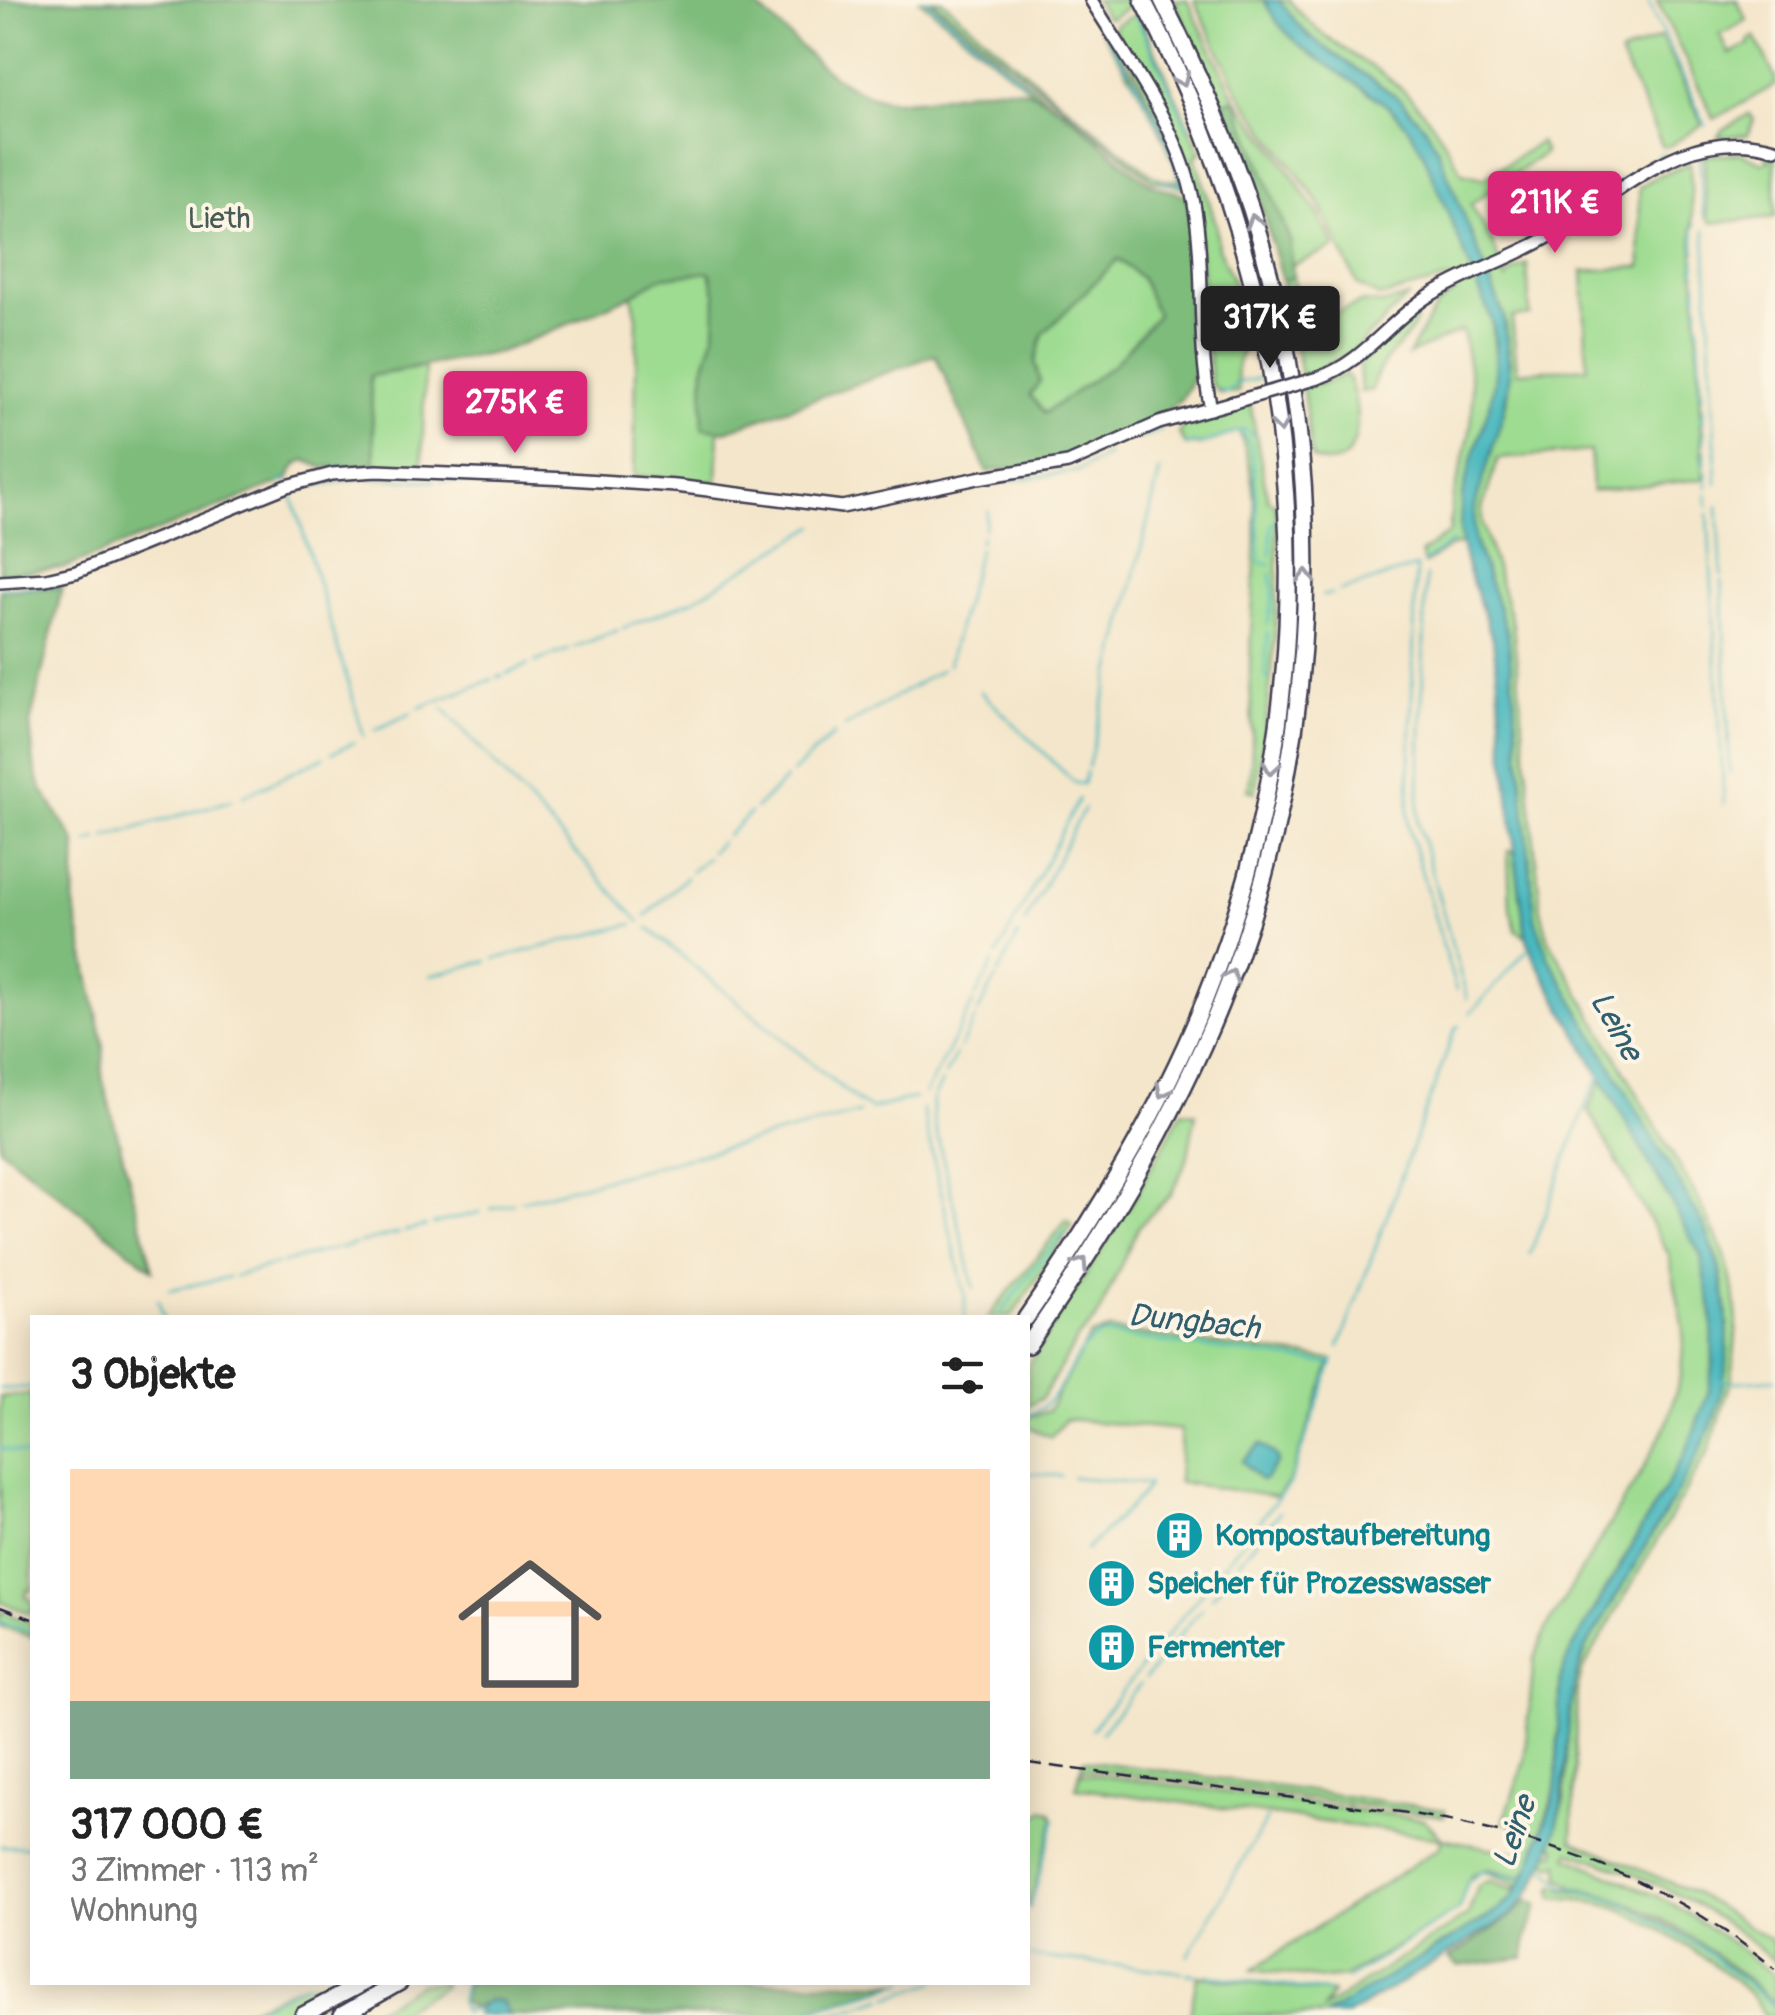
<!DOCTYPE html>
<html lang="de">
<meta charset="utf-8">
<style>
body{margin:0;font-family:Pangolin,sans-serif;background:#f6f6f6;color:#222;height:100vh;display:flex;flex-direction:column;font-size:38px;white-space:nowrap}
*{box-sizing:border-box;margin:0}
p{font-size:32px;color:#767676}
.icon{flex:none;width:55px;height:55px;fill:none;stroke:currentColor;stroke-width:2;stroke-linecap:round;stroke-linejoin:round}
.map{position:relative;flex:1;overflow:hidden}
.details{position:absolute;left:30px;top:1315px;width:1000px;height:670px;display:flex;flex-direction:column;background:#fff;border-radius:0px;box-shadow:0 5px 25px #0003}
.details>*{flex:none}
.price{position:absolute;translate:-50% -85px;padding:0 22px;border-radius:10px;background:#db2777;color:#fff;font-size:32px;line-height:65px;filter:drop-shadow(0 2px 5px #0008)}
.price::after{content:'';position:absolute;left:50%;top:60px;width:30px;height:22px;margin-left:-15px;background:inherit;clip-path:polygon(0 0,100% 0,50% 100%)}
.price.on{background:#222;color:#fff}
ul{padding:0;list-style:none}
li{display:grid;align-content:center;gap:20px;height:530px;padding:0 40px}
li+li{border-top:2px solid #e0e0e0}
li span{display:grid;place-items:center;height:310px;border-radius:0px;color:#555}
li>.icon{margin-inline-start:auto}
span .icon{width:180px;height:180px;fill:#fffc;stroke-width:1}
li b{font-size:42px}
h2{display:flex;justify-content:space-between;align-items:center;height:120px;padding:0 40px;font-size:42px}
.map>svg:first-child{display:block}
.green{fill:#9edc91;stroke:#607f66;stroke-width:2.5}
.forest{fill:#7ebc7b;stroke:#506f5b;stroke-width:2.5;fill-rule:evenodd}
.water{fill:#48b8be;stroke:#356d7c;stroke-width:2.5}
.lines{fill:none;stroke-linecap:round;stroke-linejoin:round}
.stream{stroke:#48b8be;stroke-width:2.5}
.secondary-casing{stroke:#423f51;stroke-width:16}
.highway-casing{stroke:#423f51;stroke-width:20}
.secondary{stroke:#fff;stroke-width:11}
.highway{stroke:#fff;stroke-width:15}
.rail{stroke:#22223b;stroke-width:2.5;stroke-dasharray:15 8;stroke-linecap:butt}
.secondary-bridge-casing{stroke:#423f51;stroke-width:16;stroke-linecap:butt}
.secondary-bridge{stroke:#fff;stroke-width:11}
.oneway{stroke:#9c9ca7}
.labels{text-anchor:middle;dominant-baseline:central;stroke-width:8;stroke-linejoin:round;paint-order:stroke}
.park-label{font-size:30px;fill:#475a55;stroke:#fcf5e5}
.culture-label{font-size:30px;font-weight:bold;fill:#0d838f;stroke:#fcf5e5;text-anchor:start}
.water-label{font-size:32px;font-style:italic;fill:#315e6f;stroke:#fcf5e5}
</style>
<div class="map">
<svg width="1775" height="2015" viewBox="0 0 1775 2015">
<rect width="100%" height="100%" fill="#fcf5e5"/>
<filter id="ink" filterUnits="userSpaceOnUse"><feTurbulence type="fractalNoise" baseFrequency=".01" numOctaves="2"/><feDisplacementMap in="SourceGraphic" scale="20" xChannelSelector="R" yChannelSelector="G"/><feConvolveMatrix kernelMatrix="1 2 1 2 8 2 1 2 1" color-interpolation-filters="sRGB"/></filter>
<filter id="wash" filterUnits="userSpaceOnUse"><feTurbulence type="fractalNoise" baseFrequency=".0048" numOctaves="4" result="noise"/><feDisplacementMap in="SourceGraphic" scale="40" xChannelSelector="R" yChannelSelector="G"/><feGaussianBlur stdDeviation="2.25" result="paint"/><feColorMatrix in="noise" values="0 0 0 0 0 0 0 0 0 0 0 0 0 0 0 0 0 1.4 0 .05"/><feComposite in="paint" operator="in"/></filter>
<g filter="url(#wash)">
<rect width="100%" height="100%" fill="#f4e6cb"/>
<g class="green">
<polygon points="920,0 929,0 1059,109 1033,92"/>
<path d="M 933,0 L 942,0 L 1055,97 L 1152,175 L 1162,180 L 1180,181 C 1161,116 1117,57 1082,0 L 1088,0 C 1125,61 1164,118 1185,187 L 1153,181 Z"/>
<polygon points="1095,0 1130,0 1132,4 1111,18 1106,17"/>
<polygon points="1174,0 1187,0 1236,99 1272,145 1318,214 1335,247 1291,266 1290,241 1235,99 1223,103"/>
<path d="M 1194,0 L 1264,0 L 1281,27 L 1295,40 L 1384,103 L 1410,129 L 1422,150 L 1492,321 L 1497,377 L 1461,510 L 1462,544 L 1449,547 L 1424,564 L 1421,553 L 1450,532 C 1449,492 1469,456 1472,416 C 1474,388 1467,358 1462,330 L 1408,355 L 1437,305 L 1455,293 L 1448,279 L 1379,297 L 1358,285 L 1318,202 L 1240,94 Z"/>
<path d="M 1279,0 L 1289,0 C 1319,39 1354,53 1392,81 C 1422,104 1445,139 1462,173 L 1484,178 L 1540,142 L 1545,153 L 1471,204 L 1493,243 L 1506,280 L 1511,272 L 1527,264 L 1530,315 L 1512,317 L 1517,372 L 1587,367 L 1583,271 L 1641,267 L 1639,187 L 1659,175 L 1690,163 L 1704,479 L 1592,491 L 1590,451 L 1498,459 L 1482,508 L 1482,522 L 1513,625 L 1541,910 L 1548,938 L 1701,1204 L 1724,1253 L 1734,1290 L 1737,1323 L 1732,1378 L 1709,1450 L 1583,1669 L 1577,1691 L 1572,1840 L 1697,1894 L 1772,1941 L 1775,1962 C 1719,1910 1643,1873 1570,1852 L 1568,1857 L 1666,1900 L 1731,1942 L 1775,1976 L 1775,2003 C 1719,1955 1645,1895 1569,1887 L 1570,1884 L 1560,1879 L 1559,1864 L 1554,1866 L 1545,1861 L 1549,1852 L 1555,1854 L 1557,1849 L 1551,1844 L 1564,1802 L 1570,1699 L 1586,1648 C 1611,1606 1635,1564 1659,1522 C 1716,1424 1745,1369 1716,1253 L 1548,956 L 1535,918 L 1508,634 L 1475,541 C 1469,495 1492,454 1504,411 C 1512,381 1510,346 1504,316 L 1438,151 L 1427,130 L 1399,98 L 1322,47 L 1293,20 Z"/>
<polygon points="1657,0 1737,0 1747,20 1720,35 1730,54 1750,44 1749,40 1755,37 1775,77 1775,85 1714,119"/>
<polygon points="1138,13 1201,153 1195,156 1216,224 1218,247 1233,281 1241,316 1245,341 1236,369 1239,392 1219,393 1211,383 1194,186 1114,29 1116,24"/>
<polygon points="1661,37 1703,124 1669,146 1662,145 1620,55"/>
<polygon points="1750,114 1754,120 1747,135 1718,137 1722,130"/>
<polygon points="1765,152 1775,154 1775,217 1712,223 1707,218 1704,156 1740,153 1763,163 1769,161"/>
<polygon points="1117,258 1141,278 1158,315 1113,365 1045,414 1030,395 1035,362 1043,334"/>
<polygon points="710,272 716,297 715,333 704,368 703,428 719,428 717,482 634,476 637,317 632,295 662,277"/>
<path d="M 1293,277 L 1302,327 L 1363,302 L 1382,304 L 1408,297 L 1354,350 L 1317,371 L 1319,385 L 1346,374 C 1363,402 1366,482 1312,458 L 1301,375 L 1282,281 Z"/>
<path d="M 1412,314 L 1417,314 C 1415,340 1376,358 1372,390 L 1361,392 L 1359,364 Z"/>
<polygon points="425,367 422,465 375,465 370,376"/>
<path d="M 1250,403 L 1268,500 L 1276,504 C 1282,601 1271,696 1255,792 L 1248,790 C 1256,750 1250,708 1250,668 C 1250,591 1268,504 1239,431 L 1200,445 L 1186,445 L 1179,434 L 1185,421 Z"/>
<polygon points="1508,851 1514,851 1526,936 1516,930 1510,908"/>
<polygon points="1603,1078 1701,1256 1712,1313 1713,1364 1708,1394 1686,1452 1588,1620 1560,1679 1556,1787 1530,1866 1523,1877 1488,1870 1474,1873 1468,1881 1458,1910 1345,1977 1324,1979 1252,1970 1440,1847 1441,1838 1076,1788 1083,1760 1445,1810 1444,1816 1081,1768 1081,1773 1423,1819 1442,1838 1523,1855 1527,1833 1504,1821 1524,1762 1534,1659 1546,1629 1642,1471 1668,1421 1681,1373 1684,1330 1669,1255 1588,1110"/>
<polygon points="1182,1111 1196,1113 1187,1160 1171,1194 1139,1226 1096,1319 1078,1338 1042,1398 1028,1406 1028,1365 1132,1202"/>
<polygon points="1067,1220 1073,1225 1011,1317 988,1317"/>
<polygon points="1109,1330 1332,1360 1289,1482 1277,1497 1178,1482 1181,1430 1066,1419 1051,1437 1028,1427 1028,1417 1048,1411 1090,1336"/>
<polygon points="32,1394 32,1591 27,1590 26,1597 32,1600 32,1614 0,1602 0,1397"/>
<polygon points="0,1611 32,1623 32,1637 0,1626"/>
<path d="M 1044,1810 L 1051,1812 L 1054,1819 L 1028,1910 C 1027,1883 1018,1824 1044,1810 Z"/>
<polygon points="1484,1872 1523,1879 1511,1899 1497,1911 1325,2015 1190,2015 1197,1976 1332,1993 1324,2008 1468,1915 1478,1887 1483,1883 1492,1882 1513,1890 1516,1885"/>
<path d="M 1554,1886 C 1569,1895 1593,1891 1612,1899 C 1671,1923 1730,1965 1775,2007 L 1775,2015 L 1764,2015 C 1753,1982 1649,1920 1615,1907 C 1596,1900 1574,1900 1553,1898 L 1552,1889 Z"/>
<polygon points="305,1983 344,1983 280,2015 236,2015"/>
<polygon points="421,1983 443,1983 444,1986 392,2015 366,2015"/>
</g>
<g class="forest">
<path d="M 0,0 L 748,0 C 793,32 826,87 883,99 C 930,109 993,74 1035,94 C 1079,115 1111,157 1151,184 C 1162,191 1176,190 1187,196 L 1196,246 L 1199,369 L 1181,399 L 1165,413 L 1104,446 L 1051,463 L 987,472 L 935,355 L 726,431 L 702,428 L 704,368 L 715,333 L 716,297 L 710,272 L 662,277 L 632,295 L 553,331 L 500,352 L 370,376 L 375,465 L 323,468 L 305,460 L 296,465 L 288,480 L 64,568 L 0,574 ZM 1118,259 L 1141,278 L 1157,315 L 1113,365 L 1045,413 L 1030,395 L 1040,381 L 1035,362 L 1043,334 Z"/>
<polygon points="1235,98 1290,241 1293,277 1282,281 1260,202 1223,103"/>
<polygon points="62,588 30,724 34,765 41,788 76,843 74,905 104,1047 102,1077 153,1270 0,1148 0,590"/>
<polygon points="1528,1900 1538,1905 1527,1936 1524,1958 1458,1966 1449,1958 1512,1916"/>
<polygon points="466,1982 899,1983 793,2015 509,2015 502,2002 481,2004 474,2008 461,2002"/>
</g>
<g class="water">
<path d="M 1264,0 L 1279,0 L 1307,35 L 1399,98 L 1427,130 L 1438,150 L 1504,316 L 1510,374 L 1504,411 L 1474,509 L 1475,542 L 1508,634 L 1535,918 L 1548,956 L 1706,1229 C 1730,1287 1736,1358 1714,1418 C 1700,1457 1677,1492 1656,1528 C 1633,1568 1610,1608 1586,1648 C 1550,1738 1587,1835 1511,1915 L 1348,2015 L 1325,2015 L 1497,1911 L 1511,1899 L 1526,1876 L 1551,1807 L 1556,1787 L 1560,1679 L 1573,1647 L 1686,1452 L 1708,1394 L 1713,1364 L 1712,1313 L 1701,1256 L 1533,956 L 1526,936 C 1517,873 1510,810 1504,746 C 1500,714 1499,680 1494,647 C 1486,608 1462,571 1460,530 C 1458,454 1510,408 1492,321 L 1422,150 C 1414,136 1406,123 1394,112 C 1352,73 1289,55 1264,0 Z"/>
<polygon points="1261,1444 1276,1456 1278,1462 1264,1480 1260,1480 1242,1461"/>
<polygon points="490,2000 502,2002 509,2015 476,2015 481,2004"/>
</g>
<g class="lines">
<g class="stream">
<polyline points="925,0 1026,85"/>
<polyline points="1648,0 1706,126"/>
<polyline points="1137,18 1189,129"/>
<polyline points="1105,33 1128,70"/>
<polyline points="1131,75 1160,125 1183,184 1160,183"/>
<polyline points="1699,155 1704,216"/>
<polyline points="1583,205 1664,152"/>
<polyline points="1694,228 1695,224"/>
<polyline points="1705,230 1717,484"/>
<polyline points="1694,232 1695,252"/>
<polyline points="1525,240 1549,228 1574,211"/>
<polyline points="1695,258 1696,273"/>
<polyline points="1697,282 1697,298"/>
<polyline points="1698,305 1698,314"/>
<polyline points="1196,317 1196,361"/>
<polyline points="1698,321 1699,332"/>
<polyline points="1699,337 1702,398"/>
<polyline points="1219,390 1228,393 1236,383 1261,378"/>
<polyline points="1703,406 1703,423"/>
<polyline points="1704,429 1704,442"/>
<polyline points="1240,431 1251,446 1254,466 1260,563 1271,564"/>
<polyline points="1139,439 1161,430"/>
<polyline points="1184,444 1203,444 1245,429 1255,436"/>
<polyline points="1705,449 1705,465"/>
<polyline points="335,468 357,467"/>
<polyline points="1706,472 1707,487"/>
<polyline points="363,478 435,481"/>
<polyline points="441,481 493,484"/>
<polyline points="1007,481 1078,471 1108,455"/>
<polyline points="279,484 287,478"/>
<polyline points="306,487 356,479"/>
<polyline points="291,492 364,736"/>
<polyline points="288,493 296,490"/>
<polyline points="1707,493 1708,507"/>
<polyline points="1718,506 1722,576"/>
<polyline points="862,513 988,484"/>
<polyline points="1708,514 1724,804"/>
<polyline points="204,528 280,496"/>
<polyline points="984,529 988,511"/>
<polyline points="980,542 982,536"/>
<polyline points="1271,555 1271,526 1276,520"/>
<polyline points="1423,563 1453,541"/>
<polyline points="104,569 197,531"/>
<polyline points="0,576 28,575"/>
<polyline points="1426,576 1418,823 1467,998"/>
<polyline points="1722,581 1730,773"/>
<polyline points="0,588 62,585 97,571"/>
<polyline points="1340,591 1416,567 1408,825 1456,990"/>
<polyline points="1322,596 1332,594"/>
<polyline points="1268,624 1273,594 1271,573"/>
<polyline points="623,628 691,601 815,526"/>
<polyline points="1268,632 1265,675 1269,679"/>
<polyline points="575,647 618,630"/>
<polyline points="535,662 570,649"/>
<polyline points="948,665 979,549"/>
<polyline points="506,674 528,665"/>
<polyline points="498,677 502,676"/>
<polyline points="980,691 1075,783 1083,784 1086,772"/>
<polyline points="419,708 493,679"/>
<polyline points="443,708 640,922"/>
<polyline points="845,727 942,669"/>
<polyline points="375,730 411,713"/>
<polyline points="332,753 354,742"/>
<polyline points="1088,767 1160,471"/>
<polyline points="792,773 834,734"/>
<polyline points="243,796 324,757"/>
<polyline points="755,809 786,779"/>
<polyline points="727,836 750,813"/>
<polyline points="106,837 232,800"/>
<polyline points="88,842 98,839"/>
<polyline points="711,852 721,842"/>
<polyline points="691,872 707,857"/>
<polyline points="646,916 686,877"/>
<polyline points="1025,922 1084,808"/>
<polyline points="648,928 860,1103 871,1109 915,1098"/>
<polyline points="997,955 1079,799"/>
<polyline points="495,959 633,924"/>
<polyline points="998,974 1018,935"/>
<polyline points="430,976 487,961"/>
<polyline points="975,998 993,963"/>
<polyline points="978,1012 996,978"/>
<polyline points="1470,1014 1529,948"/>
<polyline points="960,1048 976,1017"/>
<polyline points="945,1075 956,1054"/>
<polyline points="942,1082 933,1099 933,1118 974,1288"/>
<polyline points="925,1094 973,1003"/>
<polyline points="922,1109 965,1295 965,1318"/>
<polyline points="521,1201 859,1113"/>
<polyline points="491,1209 513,1203"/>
<polyline points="433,1224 480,1212"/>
<polyline points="405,1231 426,1226"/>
<polyline points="360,1243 399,1233"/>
<polyline points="339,1248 355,1244"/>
<polyline points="1530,1254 1587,1102 1601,1075"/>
<polyline points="282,1263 334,1249"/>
<polyline points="235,1276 277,1264"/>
<polyline points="169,1290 229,1277"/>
<polyline points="158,1300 164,1318"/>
<polyline points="997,1318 1043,1257 1065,1233"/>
<polyline points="1339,1347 1455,1030 1460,1025"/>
<polyline points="1722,1380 1734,1382 1775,1379"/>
<polyline points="0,1389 32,1387"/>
<path d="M 1028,1414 C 1067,1404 1066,1348 1104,1334 L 1329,1364 L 1334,1360"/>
<polyline points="0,1448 32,1456"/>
<polyline points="1028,1473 1061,1476"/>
<polyline points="1073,1477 1148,1484 1141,1496 1086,1550"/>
<polyline points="1239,1562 1280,1512"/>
<polyline points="1212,1597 1235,1568"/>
<polyline points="0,1622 32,1632"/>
<polyline points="1169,1648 1202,1608"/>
<polyline points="1145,1679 1159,1662"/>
<polyline points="1091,1730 1289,1484 1333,1363"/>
<polyline points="1101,1732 1140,1685"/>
<polyline points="0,1846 32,1847"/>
<polyline points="1542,1863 1562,1886 1620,1901 1703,1949 1775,2006"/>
<polyline points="1030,1909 1055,1819"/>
<polyline points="1770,1918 1775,1881"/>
<polyline points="1028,1956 1182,1972"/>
<polyline points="1188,1956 1267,1818"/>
<polyline points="1187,1973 1194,1974"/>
<polyline points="1206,1975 1329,1992"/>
<polyline points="1348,1979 1459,1909 1468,1882 1481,1872 1524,1878"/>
<polyline points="464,1982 460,2004 465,2015"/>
<polyline points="890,1997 935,1982"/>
<polyline points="463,2010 477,2010"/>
<polyline points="243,2015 309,1982"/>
<polyline points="797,2015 905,1982"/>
<polyline points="831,2015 884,1998"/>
</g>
</g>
</g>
<g filter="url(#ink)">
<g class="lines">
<defs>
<g id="secondary">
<path d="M 1091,0 C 1130,64 1180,128 1194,204 C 1206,272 1196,341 1211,409"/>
<path d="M 1318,378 C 1364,362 1387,323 1427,297 C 1463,274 1505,261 1543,240 C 1617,198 1682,122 1775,149"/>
<polyline points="0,582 46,579 76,572 287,486 332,474 377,471 569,479 676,486 842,507 978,478 1068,463 1159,423 1234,402"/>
</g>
<g id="highway">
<path d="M 1026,1318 C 1095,1218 1159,1113 1204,1002 C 1338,670 1308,314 1143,0"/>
<path d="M 1028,1345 C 1102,1238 1172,1125 1221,1003 C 1323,751 1333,467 1251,209 C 1227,137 1196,68 1162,0"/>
<polyline points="303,2015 365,1982"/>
<polyline points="342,2015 400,1982"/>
</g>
</defs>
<use href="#secondary" class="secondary-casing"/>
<use href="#highway" class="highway-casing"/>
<use href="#secondary" class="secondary"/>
<use href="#highway" class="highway"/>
<g class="rail">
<polyline points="0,1607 32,1619"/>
<path d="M 1028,1763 L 1401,1812 C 1541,1835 1666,1878 1775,1969"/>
</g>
<defs>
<polyline id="secondary-bridge" points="1234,402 1318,378"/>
</defs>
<use href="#secondary-bridge" class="secondary-bridge-casing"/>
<use href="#secondary-bridge" class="secondary-bridge"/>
</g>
<defs><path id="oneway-chevron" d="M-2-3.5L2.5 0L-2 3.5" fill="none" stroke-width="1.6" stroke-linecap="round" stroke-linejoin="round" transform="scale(2.5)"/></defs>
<g class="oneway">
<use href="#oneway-chevron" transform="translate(1182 80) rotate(66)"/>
<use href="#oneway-chevron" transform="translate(1254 221) rotate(-107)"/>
<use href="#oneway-chevron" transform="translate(1280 426) rotate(83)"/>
<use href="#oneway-chevron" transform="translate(1306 576) rotate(-89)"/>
<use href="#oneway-chevron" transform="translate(1271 768) rotate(100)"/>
<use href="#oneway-chevron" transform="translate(1231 976) rotate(-69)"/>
<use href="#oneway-chevron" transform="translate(1163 1091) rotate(117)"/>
<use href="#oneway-chevron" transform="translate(1081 1264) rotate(-57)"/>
</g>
</g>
<defs>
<symbol id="building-disc" viewBox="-11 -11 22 22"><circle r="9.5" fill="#0f9aa8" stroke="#fcf5e5"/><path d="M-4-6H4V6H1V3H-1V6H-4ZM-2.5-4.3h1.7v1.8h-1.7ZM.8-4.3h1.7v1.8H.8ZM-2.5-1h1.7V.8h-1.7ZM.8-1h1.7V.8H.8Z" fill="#fff"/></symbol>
</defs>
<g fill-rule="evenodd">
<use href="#building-disc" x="1152" y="1508" width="55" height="55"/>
<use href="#building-disc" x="1084" y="1556" width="55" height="55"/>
<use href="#building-disc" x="1084" y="1620" width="55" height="55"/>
</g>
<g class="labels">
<g class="park-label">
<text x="219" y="218">Lieth</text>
</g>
<g class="culture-label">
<text x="1215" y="1535">Kompostaufbereitung</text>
<text x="1147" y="1583">Speicher für Prozesswasser</text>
<text x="1147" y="1647">Fermenter</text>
</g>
<g class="water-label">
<text transform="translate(1616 1026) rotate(61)">Leine</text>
<text transform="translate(1194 1322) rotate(6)">Dungbach</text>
<text transform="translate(1515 1832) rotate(-71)">Leine</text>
</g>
</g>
</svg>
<b class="price" style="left:1555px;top:256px">211K €</b>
<b class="price on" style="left:1270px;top:371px">317K €</b>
<b class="price" style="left:515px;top:456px">275K €</b>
<section class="details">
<h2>3 Objekte<svg class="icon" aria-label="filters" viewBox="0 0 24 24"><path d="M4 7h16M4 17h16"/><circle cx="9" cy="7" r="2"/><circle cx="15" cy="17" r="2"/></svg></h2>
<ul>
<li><span style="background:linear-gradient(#ffd9b3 75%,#7fa58c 0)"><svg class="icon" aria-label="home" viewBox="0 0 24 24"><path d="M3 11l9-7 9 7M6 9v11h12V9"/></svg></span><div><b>317 000 €</b><p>3 Zimmer · 113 m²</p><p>Wohnung</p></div></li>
</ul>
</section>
</div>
